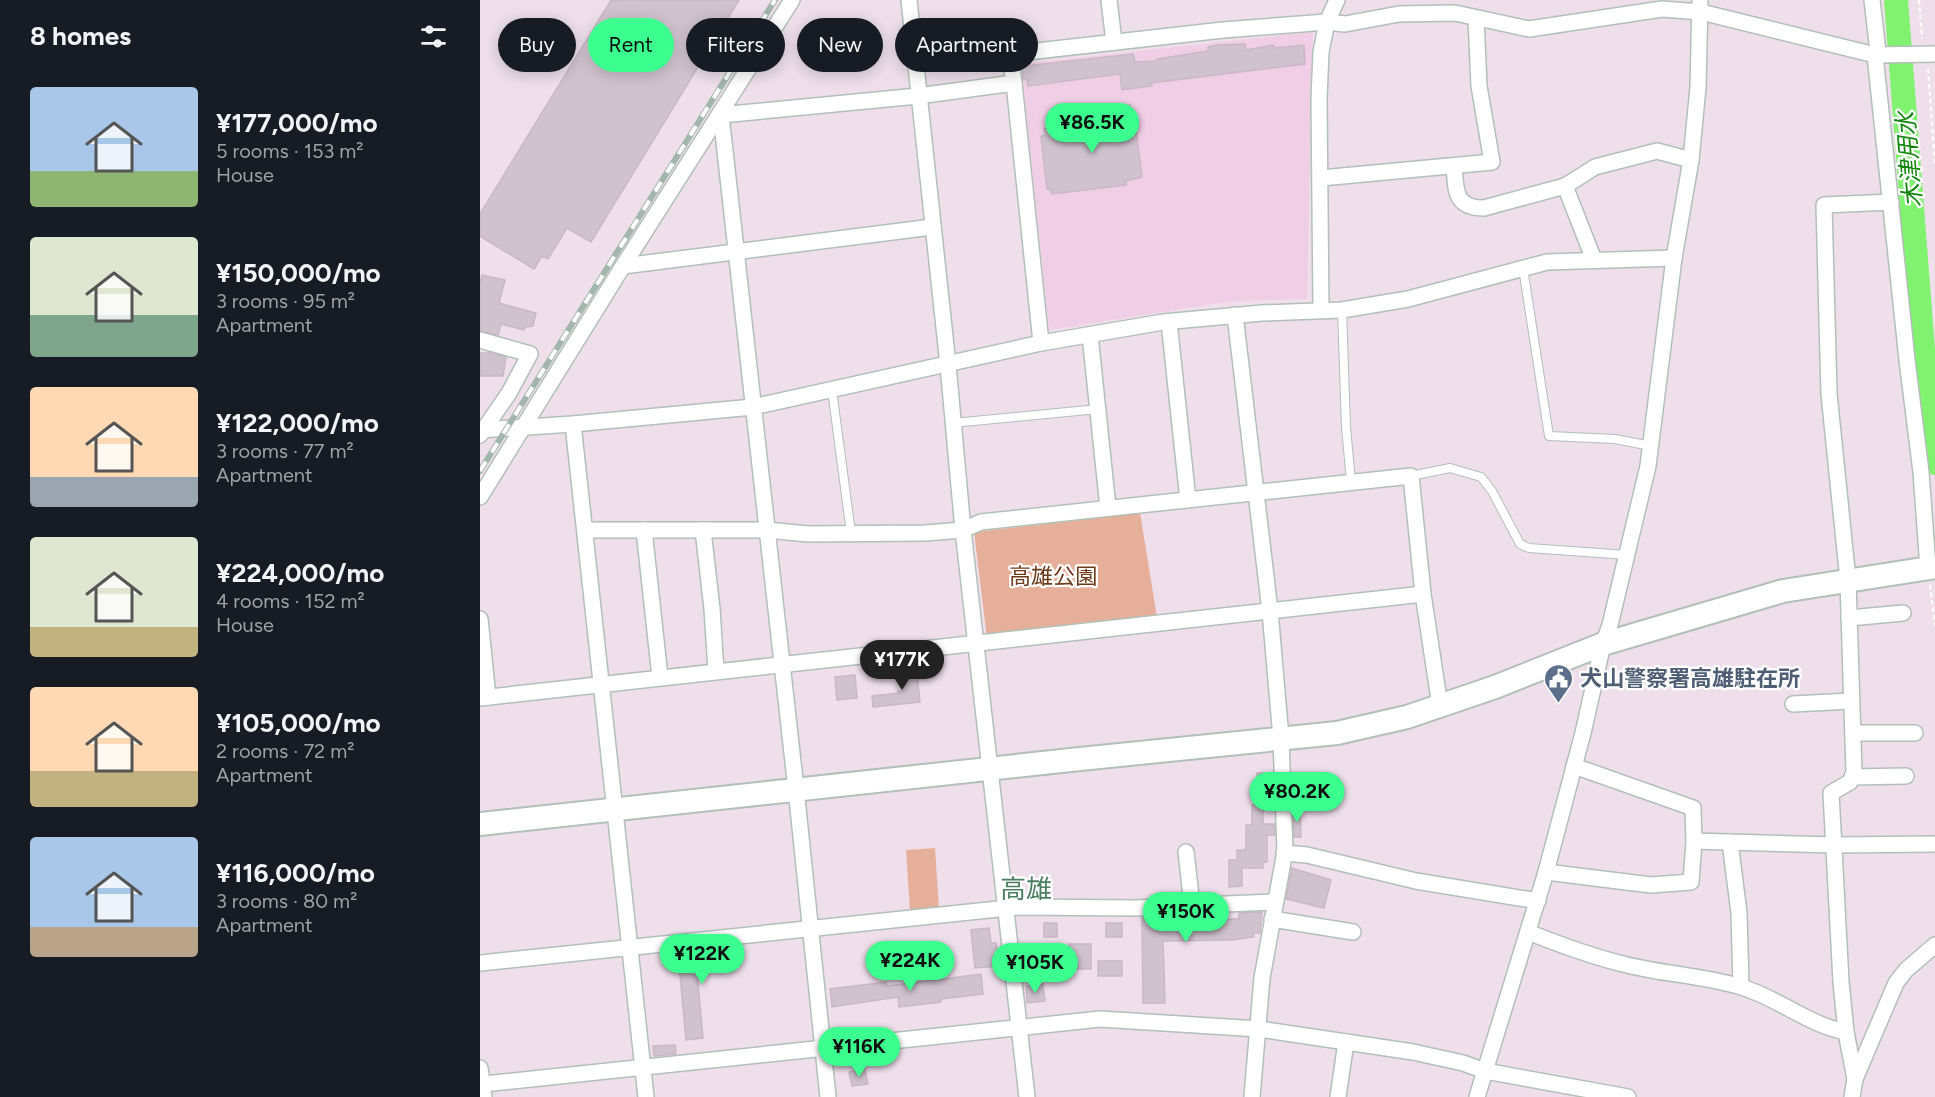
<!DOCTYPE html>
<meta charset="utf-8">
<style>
body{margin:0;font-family:Figtree,"Noto Sans JP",sans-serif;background:#20242c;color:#f1f3f6;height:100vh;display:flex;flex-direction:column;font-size:22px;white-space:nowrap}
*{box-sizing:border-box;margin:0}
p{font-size:20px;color:#9ea1a6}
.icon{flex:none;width:33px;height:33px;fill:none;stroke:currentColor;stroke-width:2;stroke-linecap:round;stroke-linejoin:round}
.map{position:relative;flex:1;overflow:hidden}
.details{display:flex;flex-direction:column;background:#171b24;width:480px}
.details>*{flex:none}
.banner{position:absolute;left:18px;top:18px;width:570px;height:54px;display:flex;gap:12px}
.price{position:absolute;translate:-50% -51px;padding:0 14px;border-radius:21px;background:#3bff8e;color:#111;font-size:20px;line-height:39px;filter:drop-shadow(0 2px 3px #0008)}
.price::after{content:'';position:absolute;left:50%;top:36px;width:18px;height:14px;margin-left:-9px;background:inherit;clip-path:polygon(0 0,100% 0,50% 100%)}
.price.active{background:#222;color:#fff}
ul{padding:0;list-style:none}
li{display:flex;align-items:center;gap:18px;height:150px;padding:0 30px}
li span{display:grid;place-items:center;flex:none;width:168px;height:120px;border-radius:6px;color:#555}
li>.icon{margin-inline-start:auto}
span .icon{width:72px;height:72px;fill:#fffc;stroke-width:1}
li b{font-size:26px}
h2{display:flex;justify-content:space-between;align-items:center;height:72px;padding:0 30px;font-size:26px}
.pill{padding:0 21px;border-radius:27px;background:#171b24;box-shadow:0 3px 15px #0003;font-size:21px;line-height:54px}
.pill.active{background:#3bff8e;color:#111}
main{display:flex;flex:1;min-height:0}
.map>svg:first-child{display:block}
.education{fill:#f0cee6}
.green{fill:#e6af9a}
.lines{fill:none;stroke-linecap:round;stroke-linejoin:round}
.river{stroke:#80f270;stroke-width:24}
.building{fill:#d0c3ce;stroke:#cab8c5;stroke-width:1.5}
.lane-casing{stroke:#b2c0b8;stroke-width:10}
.street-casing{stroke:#b2c0b8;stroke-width:18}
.secondary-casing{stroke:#b2c0b8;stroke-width:26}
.path{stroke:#fff;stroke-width:2;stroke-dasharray:4.5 3;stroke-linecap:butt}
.lane{stroke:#fff;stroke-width:8}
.street{stroke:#fff;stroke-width:15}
.secondary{stroke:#fff;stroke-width:22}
.rail-casing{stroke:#a1b7ab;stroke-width:6}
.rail{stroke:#fff;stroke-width:4;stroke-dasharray:11;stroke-linecap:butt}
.labels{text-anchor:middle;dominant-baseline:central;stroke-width:4.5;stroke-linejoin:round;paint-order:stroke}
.park-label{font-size:22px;fill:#6d3b19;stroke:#fff}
.service-label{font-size:22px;font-weight:bold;fill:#4e5e75;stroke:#fff;text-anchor:start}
.water-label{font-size:24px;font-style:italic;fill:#11860b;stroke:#fff}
.quarter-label{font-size:26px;fill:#4b7f61;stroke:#fff}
</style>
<main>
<section class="details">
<h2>8 homes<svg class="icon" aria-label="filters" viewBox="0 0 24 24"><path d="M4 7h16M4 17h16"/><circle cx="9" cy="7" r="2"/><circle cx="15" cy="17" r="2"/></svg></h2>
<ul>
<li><span style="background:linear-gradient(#a9c7e8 70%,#8fb573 0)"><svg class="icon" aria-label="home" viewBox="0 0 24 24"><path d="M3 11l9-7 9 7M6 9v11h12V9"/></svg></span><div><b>¥177,000/mo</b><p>5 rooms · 153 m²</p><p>House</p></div></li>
<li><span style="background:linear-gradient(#dfe7d0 65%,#7fa58c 0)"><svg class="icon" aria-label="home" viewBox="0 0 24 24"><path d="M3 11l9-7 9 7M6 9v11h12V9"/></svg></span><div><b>¥150,000/mo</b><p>3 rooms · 95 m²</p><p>Apartment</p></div></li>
<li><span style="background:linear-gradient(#ffd9b3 75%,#9aa5b1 0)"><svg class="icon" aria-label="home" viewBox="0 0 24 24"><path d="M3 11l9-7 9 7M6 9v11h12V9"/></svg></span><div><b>¥122,000/mo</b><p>3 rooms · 77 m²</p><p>Apartment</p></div></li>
<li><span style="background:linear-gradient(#dfe7d0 75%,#c2b280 0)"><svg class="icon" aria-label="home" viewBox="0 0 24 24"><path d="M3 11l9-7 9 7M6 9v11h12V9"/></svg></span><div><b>¥224,000/mo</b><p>4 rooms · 152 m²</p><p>House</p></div></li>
<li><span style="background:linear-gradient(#ffd9b3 70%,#c2b280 0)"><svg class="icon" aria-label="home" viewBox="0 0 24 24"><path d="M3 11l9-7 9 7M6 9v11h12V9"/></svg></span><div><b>¥105,000/mo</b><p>2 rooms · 72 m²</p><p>Apartment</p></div></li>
<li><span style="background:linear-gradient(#a9c7e8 75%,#b9a48a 0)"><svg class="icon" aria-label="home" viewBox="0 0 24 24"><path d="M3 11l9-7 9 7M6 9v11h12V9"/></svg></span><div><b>¥116,000/mo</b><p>3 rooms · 80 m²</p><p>Apartment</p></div></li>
</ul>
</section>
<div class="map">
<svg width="1455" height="1097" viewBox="0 0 1455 1097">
<rect width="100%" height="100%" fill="#eedfeb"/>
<polygon class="education" points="833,32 827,299 753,301 569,330 541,64"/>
<g class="green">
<polygon points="660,513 677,617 507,639 494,532"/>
<polygon points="455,848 459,909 430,911 426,850"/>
</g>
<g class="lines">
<polyline class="river" points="1416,0 1444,363 1455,463"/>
</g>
<g class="building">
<polygon points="131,0 259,0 111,242 87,228 68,259 62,256 54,269 0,236 0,214"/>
<polygon points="765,44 766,50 793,45 795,48 824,45 825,64 671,83 672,86 642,90 640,74 548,86 547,79 543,79 543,69 546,66 653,54 655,62 675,61 677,59 728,51 728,47 737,45"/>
<polygon points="650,105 652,116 654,116 662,177 646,181 646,185 572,194 570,189 567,189 561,136 565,135 564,129 633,119 631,107"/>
<polygon points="2,275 25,280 19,303 56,313 53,326 45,327 44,330 21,324 18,335 0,331 0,284"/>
<polygon points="0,353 10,353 26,357 23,376 0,376"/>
<polygon points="436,666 440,702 393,707 392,696 419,693 418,691 423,691 420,668"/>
<polygon points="375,675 377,698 357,700 355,677"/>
<polygon points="777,773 792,773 793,789 777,789"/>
<polygon points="783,804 783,824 794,824 795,835 787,835 787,862 783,863 783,868 762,868 762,886 749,887 749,860 757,860 757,850 766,850 766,825 772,825 772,805"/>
<polygon points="820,808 821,837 814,837 813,809"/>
<polygon points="812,868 851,880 844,908 806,899"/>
<polygon points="782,912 780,933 773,933 774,937 753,940 683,941 685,1003 663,1003 662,918 678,917 678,920 719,919 719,915 737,914 737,919 759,919 759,913"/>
<rect x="564" y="923" width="13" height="14"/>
<rect x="626" y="923" width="16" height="14"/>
<polygon points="509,928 511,943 516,943 519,966 495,968 491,930"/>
<rect x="589" y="944" width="22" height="25"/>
<polygon points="259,946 260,965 249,966 250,970 217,973 223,1038 206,1040 199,964 224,962 223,953 234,952 233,949"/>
<rect x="618" y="961" width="24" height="15"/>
<polygon points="501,974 503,994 461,999 461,1002 419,1007 418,997 352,1007 350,989 406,982 407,986"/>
<polygon points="563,984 565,1001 547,1003 546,986"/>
<polygon points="195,1045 196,1054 174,1056 173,1046"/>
<polygon points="385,1069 388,1084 372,1086 369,1072"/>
</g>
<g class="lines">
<defs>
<g id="lane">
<polyline points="1043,268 1069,436 1135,439 1171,446"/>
<polyline points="862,310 866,427 871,482"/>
<polyline points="352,390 371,533"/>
<polyline points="473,423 618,409"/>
<polyline points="931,476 970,468 1001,477 1012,491 1040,544 1049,548 1147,555"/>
</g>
<g id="street">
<polyline points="429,0 468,365 483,530 547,1097"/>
<polyline points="629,0 634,42"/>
<polyline points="1392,0 1398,52 1395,55 1427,360 1441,472 1448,568"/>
<polyline points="534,83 530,54 743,30 847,22 865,24 919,14 975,13 1049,29 1182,9 1221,12 1395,55 1455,54"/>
<polyline points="241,115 316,789 348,1097"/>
<polyline points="241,115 438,96 534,83 561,343"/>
<path d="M 974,166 C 976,190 974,208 1004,208 L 1085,186 L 1115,167 L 1177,151 L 1211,160"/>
<polyline points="841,178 1012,162 999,86 996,18"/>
<polyline points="1085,186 1114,260"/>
<polyline points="143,266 452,227"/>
<polyline points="841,310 839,99 841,52 847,22 857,0"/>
<polyline points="755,315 790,611 801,738 805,851 782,978 772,1097"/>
<polyline points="689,322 708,500"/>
<polyline points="610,335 628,508"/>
<polyline points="0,340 50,354 29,393 0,435"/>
<polyline points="93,424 166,1097"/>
<polyline points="0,430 93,424 273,407 561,343 683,322 782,313 862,310 928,299 1067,262 1194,258"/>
<polyline points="0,497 143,266 312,0"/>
<polyline points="106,530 287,530 328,534 445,533 483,530 501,522 931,476 943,594 960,706"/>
<polyline points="164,530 180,677"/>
<polyline points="223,530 232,609 236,671"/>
<polyline points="1369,618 1423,613"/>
<polyline points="0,619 8,697"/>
<polyline points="0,698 943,594"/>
<polyline points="1313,704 1371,701"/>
<polyline points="1373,733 1435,733"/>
<polyline points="1372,777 1426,776"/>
<polyline points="1214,841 1354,845 1455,844"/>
<polyline points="1250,842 1259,913 1261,986"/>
<polyline points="706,852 712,905"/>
<polyline points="804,853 827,855 936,881 1058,901"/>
<polyline points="1066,872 1171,885 1211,882 1214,841 1213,808 1094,766"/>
<polyline points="792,919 873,932"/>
<path d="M 1048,932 C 1078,944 1108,955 1139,963 C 1179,974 1221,975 1261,987 C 1297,997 1328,1025 1366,1032"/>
<polyline points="0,963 538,907 656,908 794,902"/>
<polyline points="0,1068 4,1097"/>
<polyline points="1375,1079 1416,983 1426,970 1455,945"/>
<polyline points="4,1084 620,1019 779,1029 933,1052 983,1063 1005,1071 1148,1097"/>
<polyline points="858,1097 866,1042"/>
<polyline points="997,1097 1066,872 1103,733 1123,644 1130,625 1168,466 1194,258 1211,160 1218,87 1220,0"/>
<polyline points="1372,1097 1375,1079 1366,1032 1361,982 1351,793 1370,782 1374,773 1368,580 1349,394 1344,205 1411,202"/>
</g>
<polyline id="secondary" points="0,824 600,759 857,733 927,717 1015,687 1123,644 1303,591 1455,567"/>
</defs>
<use href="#lane" class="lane-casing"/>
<use href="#street" class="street-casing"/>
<use href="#secondary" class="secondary-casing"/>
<g class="path">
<polyline points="1439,0 1442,39"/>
<polyline points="1448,69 1455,165"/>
<polyline points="1450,585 1455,626"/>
</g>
<use href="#lane" class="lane"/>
<use href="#street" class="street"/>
<use href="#secondary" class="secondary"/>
<defs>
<polyline id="rail" points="0,471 295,0"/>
</defs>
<use href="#rail" class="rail-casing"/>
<use href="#rail" class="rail"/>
</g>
<defs>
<symbol id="civic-pin" viewBox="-11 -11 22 30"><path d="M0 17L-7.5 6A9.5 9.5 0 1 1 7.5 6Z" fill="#5c6f8a" stroke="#fff"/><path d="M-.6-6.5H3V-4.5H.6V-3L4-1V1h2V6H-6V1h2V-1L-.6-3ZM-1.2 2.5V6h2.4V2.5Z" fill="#fff"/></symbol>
</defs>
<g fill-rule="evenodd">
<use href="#civic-pin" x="1062" y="662" width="33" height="45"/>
</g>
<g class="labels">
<g class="park-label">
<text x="573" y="576">高雄公園</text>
</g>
<g class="service-label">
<text x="1100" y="678">犬山警察署高雄駐在所</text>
</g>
<g class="water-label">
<text transform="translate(1429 160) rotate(-95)">木津用水</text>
</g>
<g class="quarter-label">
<text x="546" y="889">高雄</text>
</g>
</g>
</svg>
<b class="price" style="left:612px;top:154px">¥86.5K</b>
<b class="price active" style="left:422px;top:691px">¥177K</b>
<b class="price" style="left:817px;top:823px">¥80.2K</b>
<b class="price" style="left:706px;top:943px">¥150K</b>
<b class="price" style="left:222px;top:985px">¥122K</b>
<b class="price" style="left:430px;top:992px">¥224K</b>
<b class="price" style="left:555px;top:994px">¥105K</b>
<b class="price" style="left:379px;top:1078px">¥116K</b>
<div class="banner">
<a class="pill">Buy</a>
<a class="pill active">Rent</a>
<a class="pill">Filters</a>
<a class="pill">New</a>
<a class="pill">Apartment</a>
</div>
</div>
</main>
